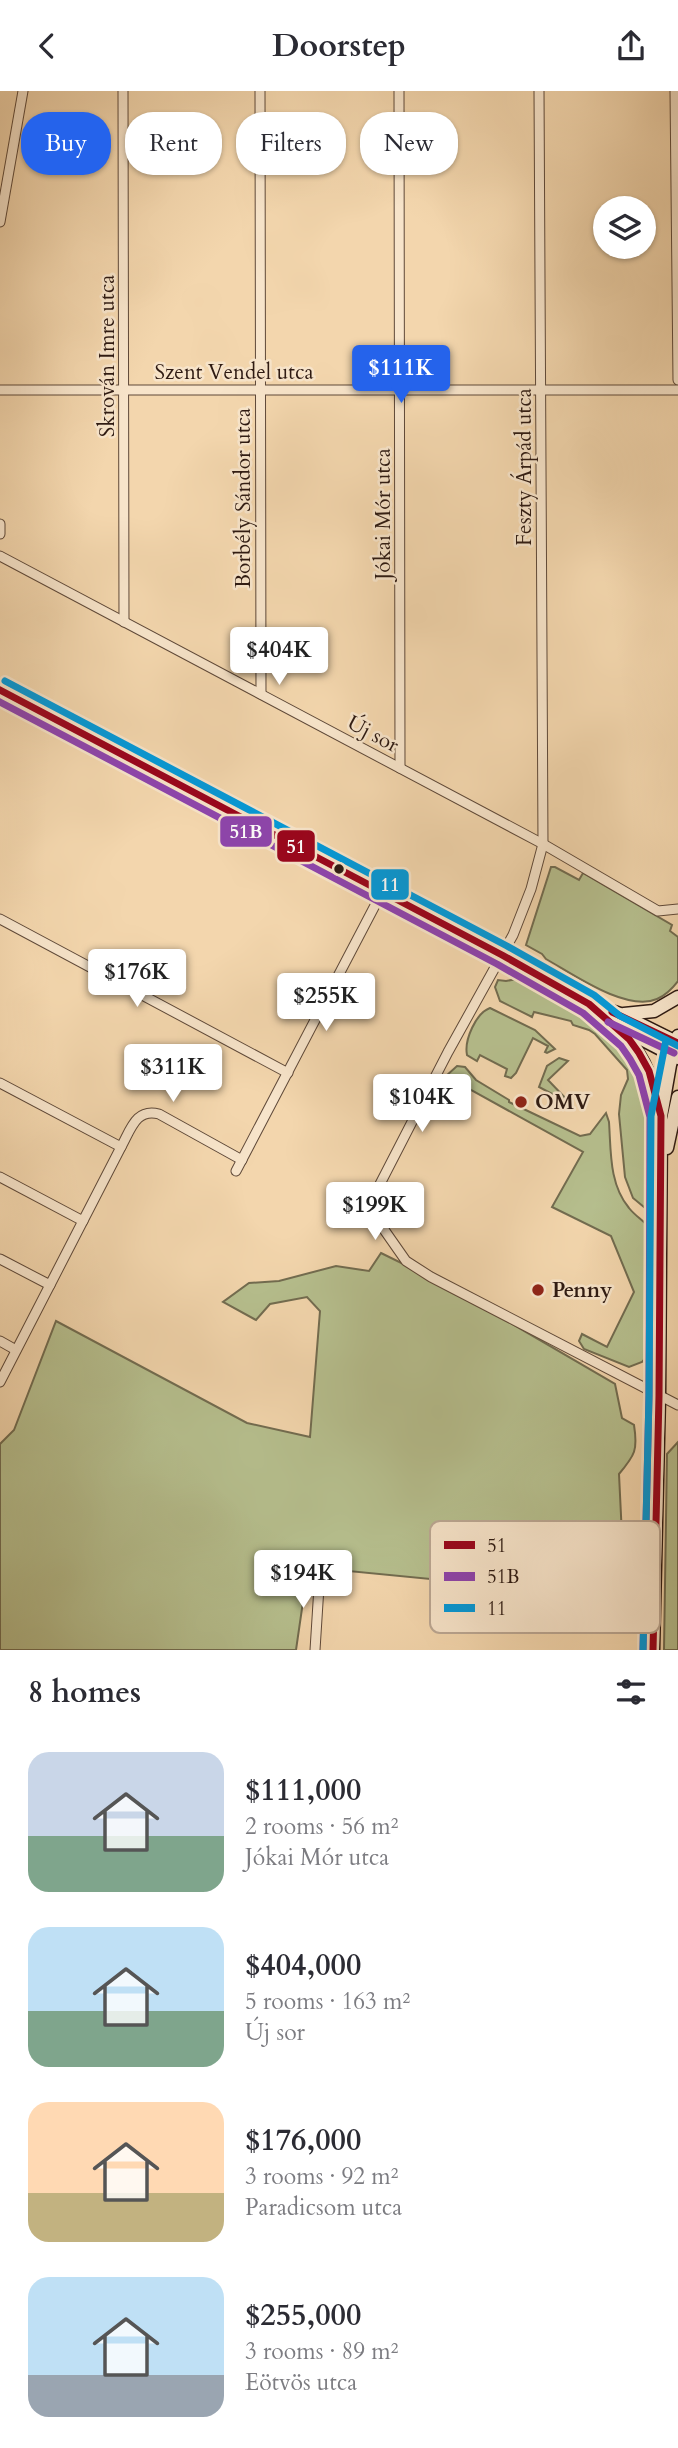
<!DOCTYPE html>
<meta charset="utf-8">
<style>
body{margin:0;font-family:Cardo,serif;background:#f2f2f3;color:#2b2b33;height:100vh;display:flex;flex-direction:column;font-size:26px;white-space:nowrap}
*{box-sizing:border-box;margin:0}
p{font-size:23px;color:#7c7c81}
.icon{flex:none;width:38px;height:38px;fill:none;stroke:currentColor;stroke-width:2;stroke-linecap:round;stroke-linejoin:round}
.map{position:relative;height:1559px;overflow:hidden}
.details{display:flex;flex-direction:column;background:#fff;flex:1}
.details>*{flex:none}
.top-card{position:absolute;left:21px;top:21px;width:637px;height:63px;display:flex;gap:14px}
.controls{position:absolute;left:593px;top:105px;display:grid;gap:14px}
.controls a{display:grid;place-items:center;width:63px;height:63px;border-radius:50%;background:#fff;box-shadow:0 2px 5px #0004;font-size:35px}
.price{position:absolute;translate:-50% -60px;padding:0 16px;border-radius:7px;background:#fff;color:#222;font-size:23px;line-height:46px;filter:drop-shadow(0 2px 4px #0008)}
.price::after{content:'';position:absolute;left:50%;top:42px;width:21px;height:16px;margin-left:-10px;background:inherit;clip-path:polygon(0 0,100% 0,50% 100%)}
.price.on{background:#2563eb;color:#fff}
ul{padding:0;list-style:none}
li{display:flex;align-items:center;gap:21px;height:175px;padding:0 28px}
li span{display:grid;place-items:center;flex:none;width:196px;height:140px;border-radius:21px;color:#555}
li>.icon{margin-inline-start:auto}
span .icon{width:84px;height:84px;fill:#fffc;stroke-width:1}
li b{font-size:30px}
h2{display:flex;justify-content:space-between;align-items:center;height:84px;padding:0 28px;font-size:30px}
.pill{padding:0 24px;border-radius:28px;background:#fff;box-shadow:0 2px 5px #0004;font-size:24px;line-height:63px}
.pill.on{background:#2563eb;color:#fff}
header{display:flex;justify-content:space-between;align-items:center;height:91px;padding:0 28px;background:#fff;font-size:32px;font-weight:600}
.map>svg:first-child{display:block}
.green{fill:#b6bf8e;stroke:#726c50;stroke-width:2}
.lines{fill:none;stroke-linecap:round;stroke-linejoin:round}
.street-casing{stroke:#5f4939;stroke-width:11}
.secondary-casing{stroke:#2e1a12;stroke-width:15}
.street{stroke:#f7e4ca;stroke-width:9}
.secondary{stroke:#f7e4ca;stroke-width:12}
.bus-1-casing{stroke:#f7e4ca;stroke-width:12}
.bus-2-casing{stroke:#f7e4ca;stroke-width:12}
.bus-3-casing{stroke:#f7e4ca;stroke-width:12}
.bus-1{stroke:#9a051c;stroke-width:7}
.bus-2{stroke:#8e44ad;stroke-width:7}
.bus-3{stroke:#0399d9;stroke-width:7}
.bus-dot{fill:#2e1a12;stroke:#f7e4ca;stroke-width:2.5}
.poi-dot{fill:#8f2418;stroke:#f7e4ca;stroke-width:2.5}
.labels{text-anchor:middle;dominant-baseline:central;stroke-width:5;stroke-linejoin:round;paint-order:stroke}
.street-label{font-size:21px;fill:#2e1a12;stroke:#f7e4ca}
.poi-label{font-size:21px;font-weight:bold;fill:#2e1a12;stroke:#f7e4ca;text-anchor:start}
.key{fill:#f7e4ca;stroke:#bba793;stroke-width:2}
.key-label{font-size:19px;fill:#2e1a12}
.line-badge{stroke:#f7e4ca;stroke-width:2.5}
.badge-label{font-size:19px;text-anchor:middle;font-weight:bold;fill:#fff}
</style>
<header><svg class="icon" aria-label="back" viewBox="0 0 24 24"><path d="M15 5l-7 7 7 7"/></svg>Doorstep<svg class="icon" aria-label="share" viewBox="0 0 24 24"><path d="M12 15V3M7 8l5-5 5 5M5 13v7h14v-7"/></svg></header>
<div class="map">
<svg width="678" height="1559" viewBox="0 0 678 1559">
<rect width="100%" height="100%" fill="#f3d6ad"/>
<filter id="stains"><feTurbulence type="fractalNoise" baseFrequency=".00286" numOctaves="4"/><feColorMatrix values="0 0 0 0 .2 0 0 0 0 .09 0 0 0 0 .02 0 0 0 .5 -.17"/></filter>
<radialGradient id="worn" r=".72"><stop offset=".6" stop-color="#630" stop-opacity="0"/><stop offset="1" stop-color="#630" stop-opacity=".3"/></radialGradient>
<g class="green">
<path d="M 551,776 L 555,776 L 579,789 L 583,782 L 672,834 L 670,840 L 678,846 L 678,890 C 672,898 666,904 657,908 C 626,921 573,883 546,868 L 542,863 L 526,854 Z"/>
<path d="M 517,888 L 552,905 L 614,943 L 632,961 L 643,982 L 643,987 L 649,989 C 658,1020 650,1050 650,1082 C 650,1094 651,1107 652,1120 L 650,1121 L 633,1107 L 625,1086 L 619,1023 L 621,1004 L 628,988 L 627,979 L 595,943 L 589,939 L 573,934 L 571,930 L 534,921 L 532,926 L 500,910 L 495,896 L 498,889 L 506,890 Z"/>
<path d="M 490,917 L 535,939 L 555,958 L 547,962 L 545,961 L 548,955 L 533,947 L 516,982 L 511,987 L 505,985 L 507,978 L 480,964 L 477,970 L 467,964 C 464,949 476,922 490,917 Z"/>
<polygon points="559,967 568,970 548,989 571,1013 539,996 547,975"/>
<path d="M 457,975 L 465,976 L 476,989 L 509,1009 L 509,1011 L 580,1045 L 590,1043 L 606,1022 L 609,1031 C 611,1060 609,1093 629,1117 C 636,1126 646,1131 652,1140 L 651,1261 L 642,1271 L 629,1276 L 584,1258 L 579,1250 L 582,1243 L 607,1256 L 634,1201 L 611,1145 L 552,1116 L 583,1061 L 446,985 Z"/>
<path d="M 381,1162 L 442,1192 L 615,1293 L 622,1327 L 634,1334 C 638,1359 635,1364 619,1383 L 625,1507 L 308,1476 L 296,1559 L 0,1559 L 0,1353 L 14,1339 L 56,1230 L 247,1332 L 310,1346 L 320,1220 L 307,1206 L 270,1213 L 256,1229 L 223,1211 L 249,1192 L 279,1190 L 336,1175 L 369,1180 Z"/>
<polygon points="678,1351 678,1559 664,1559 667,1363"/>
</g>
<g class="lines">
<defs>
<g id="street">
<polyline points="123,0 124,531"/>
<polyline points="260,0 261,603"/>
<polyline points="399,0 400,677"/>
<polyline points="539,0 543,753 531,798 513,844 448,961 380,1093 372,1114 385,1140 406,1170 431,1186 678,1314"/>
<polyline points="675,0 678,289"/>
<polyline points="0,131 23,0"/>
<polyline points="0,299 678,299"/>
<polyline points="0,433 0,443"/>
<polyline points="0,465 543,753 658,820 678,818"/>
<polyline points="0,828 288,982"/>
<polyline points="0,992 121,1056"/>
<polyline points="236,1080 382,801"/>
<polyline points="0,1086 83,1130"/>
<polyline points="0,1168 50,1194"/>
<polyline points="0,1250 16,1259"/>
<path d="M 0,1291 L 121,1056 C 131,1038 136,1017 159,1023 L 242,1069"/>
<polyline points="315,1559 320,1480"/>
</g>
<g id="secondary">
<polyline points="0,599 502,864 589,913 620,923 678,952"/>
<polyline points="624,923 654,920 678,906"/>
<path d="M 614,934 C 642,960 650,981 659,1018"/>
<polyline points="626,940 678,967"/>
<polyline points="667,1057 678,1006"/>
<polyline points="653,1559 659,1305 661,1025 670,974 678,945"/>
</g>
</defs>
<use href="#street" class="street-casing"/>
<use href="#secondary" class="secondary-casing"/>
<use href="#street" class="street"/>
<use href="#secondary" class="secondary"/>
<defs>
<g id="bus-1">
<polyline points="0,599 502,864 589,913 629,948 639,962 649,980 661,1025 659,1305 653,1559"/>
<polyline points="612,921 678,952"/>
</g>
<g id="bus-2">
<polyline points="0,611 497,873 583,922 621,955 630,968 639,984 650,1026 649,1305 643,1559"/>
<polyline points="608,931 674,962"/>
</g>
<g id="bus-3">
<polyline points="5,590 507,855 594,904 620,925 678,955"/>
<polyline points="643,1559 649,1305 651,1025 666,949"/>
</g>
</defs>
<use href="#bus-1" class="bus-1-casing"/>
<use href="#bus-2" class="bus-2-casing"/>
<use href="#bus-3" class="bus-3-casing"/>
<use href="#bus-1" class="bus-1"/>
<use href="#bus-2" class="bus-2"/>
<use href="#bus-3" class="bus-3"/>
</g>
<circle class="bus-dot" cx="339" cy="778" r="6"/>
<g class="poi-dot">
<circle cx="521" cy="1011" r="7"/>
<circle cx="538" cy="1199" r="7"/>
</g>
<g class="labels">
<g class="street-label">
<text transform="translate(107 265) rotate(-90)">Skrován Imre utca</text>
<text x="234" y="281">Szent Vendel utca</text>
<text transform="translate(524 376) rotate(-90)">Feszty Árpád utca</text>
<text transform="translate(243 407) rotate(-90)">Borbély Sándor utca</text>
<text transform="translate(383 423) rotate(-90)">Jókai Mór utca</text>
<text transform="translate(373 643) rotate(28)">Új sor</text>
</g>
<g class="poi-label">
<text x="535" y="1011">OMV</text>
<text x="552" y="1199">Penny</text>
</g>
</g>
<rect x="430" y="1430" width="230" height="112" rx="10" class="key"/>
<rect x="444" y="1450" width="31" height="8" fill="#9a051c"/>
<rect x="444" y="1481" width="31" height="9" fill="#8e44ad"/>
<rect x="444" y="1513" width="31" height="8" fill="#0399d9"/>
<g class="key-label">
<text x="487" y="1461">51</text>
<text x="487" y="1492">51B</text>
<text x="487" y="1524">11</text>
</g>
<g class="line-badge">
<rect x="219" y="724" width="54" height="33" rx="7" fill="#8e44ad"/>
<rect x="276" y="738" width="40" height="34" rx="7" fill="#9a051c"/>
<rect x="370" y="777" width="40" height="33" rx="7" fill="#0399d9"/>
</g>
<g class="badge-label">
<text x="246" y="747">51B</text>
<text x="296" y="762">51</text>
<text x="390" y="800">11</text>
</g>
<rect width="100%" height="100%" filter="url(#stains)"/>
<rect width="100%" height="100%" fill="url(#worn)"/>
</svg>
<div class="controls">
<a><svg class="icon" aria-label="layers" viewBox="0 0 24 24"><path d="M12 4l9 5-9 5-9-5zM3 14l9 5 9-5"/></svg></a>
</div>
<b class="price on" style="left:401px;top:314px">$111K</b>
<b class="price" style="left:279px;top:596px">$404K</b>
<b class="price" style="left:137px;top:918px">$176K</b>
<b class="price" style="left:326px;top:942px">$255K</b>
<b class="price" style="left:173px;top:1013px">$311K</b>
<b class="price" style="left:422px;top:1043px">$104K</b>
<b class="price" style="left:375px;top:1151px">$199K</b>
<b class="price" style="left:303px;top:1519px">$194K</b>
<div class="top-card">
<a class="pill on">Buy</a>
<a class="pill">Rent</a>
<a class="pill">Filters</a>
<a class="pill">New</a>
</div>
</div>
<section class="details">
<h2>8 homes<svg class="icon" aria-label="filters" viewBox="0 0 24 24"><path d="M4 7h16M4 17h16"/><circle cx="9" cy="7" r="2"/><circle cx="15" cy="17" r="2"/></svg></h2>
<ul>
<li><span style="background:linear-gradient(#c9d6e8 60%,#7fa58c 0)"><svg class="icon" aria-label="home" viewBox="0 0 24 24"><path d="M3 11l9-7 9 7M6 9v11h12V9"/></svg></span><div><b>$111,000</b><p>2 rooms · 56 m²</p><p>Jókai Mór utca</p></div></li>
<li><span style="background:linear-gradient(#bfe0f5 60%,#7fa58c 0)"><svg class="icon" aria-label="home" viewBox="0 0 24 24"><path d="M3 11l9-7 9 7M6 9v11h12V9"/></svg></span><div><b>$404,000</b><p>5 rooms · 163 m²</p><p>Új sor</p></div></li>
<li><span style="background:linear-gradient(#ffd9b3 65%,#c2b280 0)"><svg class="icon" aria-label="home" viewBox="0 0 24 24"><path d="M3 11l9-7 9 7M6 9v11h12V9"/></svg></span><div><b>$176,000</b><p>3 rooms · 92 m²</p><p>Paradicsom utca</p></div></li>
<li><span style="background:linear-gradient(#bfe0f5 70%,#9aa5b1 0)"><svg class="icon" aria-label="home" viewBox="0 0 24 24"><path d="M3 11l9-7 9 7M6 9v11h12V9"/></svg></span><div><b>$255,000</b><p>3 rooms · 89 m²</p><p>Eötvös utca</p></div></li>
</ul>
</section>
